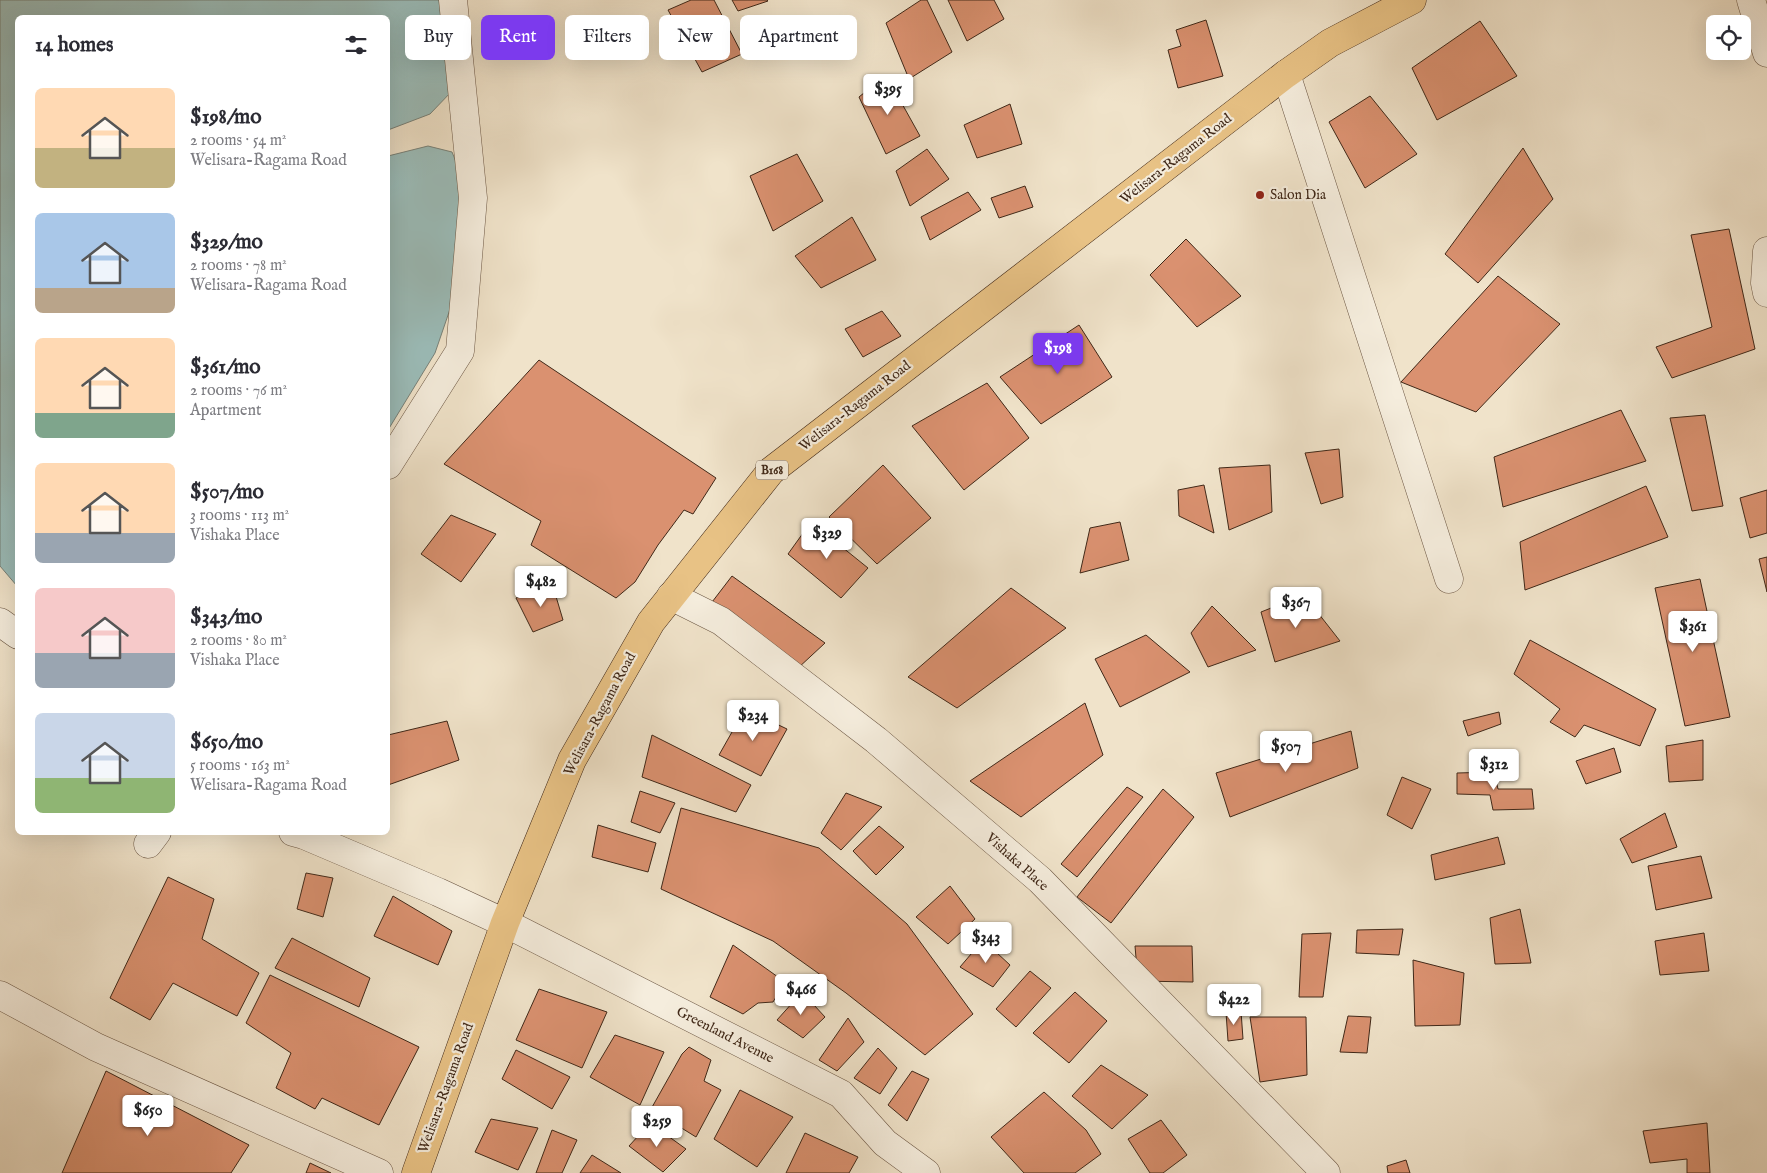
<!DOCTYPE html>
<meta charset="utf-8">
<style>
body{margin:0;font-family:"IM FELL English",serif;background:#f7f7f7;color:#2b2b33;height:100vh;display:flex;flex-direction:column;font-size:19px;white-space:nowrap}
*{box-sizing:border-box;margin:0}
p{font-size:16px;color:#7c7c81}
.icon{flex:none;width:28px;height:28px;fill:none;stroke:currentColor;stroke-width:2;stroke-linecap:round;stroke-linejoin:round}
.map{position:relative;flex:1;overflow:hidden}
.drawer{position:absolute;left:15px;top:15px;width:375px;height:820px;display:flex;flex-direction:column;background:#fff;border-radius:8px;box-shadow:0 5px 20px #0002}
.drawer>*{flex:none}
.banner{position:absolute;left:405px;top:15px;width:475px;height:45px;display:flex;gap:10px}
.controls{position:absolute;left:1706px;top:15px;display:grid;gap:10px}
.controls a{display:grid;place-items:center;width:45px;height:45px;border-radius:8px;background:#fff;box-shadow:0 5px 20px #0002;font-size:25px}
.price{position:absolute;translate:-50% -42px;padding:0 11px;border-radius:5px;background:#fff;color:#222;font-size:16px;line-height:32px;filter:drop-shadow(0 1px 2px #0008)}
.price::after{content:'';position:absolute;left:50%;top:30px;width:15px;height:11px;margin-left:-8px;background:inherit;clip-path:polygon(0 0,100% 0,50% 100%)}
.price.active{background:#7c3aed;color:#fff}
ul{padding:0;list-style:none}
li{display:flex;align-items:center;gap:15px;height:125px;padding:0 20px}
li span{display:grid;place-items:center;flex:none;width:140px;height:100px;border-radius:8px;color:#555}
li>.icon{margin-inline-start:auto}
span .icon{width:60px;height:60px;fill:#fffc;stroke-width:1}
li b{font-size:21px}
h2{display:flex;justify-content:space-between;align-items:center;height:60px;padding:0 20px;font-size:21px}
.pill{padding:0 18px;border-radius:8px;background:#fff;box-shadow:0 5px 20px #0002;font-size:18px;line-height:45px}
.pill.active{background:#7c3aed;color:#fff}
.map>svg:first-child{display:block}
.water{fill:#9bbdba;stroke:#778179}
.building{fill:#da9170;stroke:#402818}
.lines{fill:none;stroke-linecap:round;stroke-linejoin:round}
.minor-casing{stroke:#6c5744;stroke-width:29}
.major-casing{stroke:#402818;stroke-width:29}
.minor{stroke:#f5eddd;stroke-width:28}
.major{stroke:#e8c285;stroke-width:28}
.poi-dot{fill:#8f2418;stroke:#f5eddd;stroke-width:2}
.labels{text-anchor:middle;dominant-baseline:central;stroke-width:4.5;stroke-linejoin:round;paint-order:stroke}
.shield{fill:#f5eddd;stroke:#766353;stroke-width:1}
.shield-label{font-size:12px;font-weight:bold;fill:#402818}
.street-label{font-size:14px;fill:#402818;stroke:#f5eddd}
.poi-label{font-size:14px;fill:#402818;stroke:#f5eddd;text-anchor:start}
</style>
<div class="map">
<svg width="1767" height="1173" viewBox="0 0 1767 1173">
<rect width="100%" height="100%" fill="#f0e3ca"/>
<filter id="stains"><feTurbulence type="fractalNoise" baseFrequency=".004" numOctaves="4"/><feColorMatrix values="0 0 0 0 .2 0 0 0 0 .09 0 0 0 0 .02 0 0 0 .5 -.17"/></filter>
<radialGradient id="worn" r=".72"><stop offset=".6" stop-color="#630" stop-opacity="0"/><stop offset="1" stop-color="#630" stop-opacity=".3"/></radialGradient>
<g class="water">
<polygon points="0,0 442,0 452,91 430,114 388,130 388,18 18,18 17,586 0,566"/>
<polygon points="428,146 452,152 461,174 459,283 435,353 388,430 388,156"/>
</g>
<g class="building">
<polygon points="691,0 714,0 742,54 702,72 668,10"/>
<polygon points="732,0 767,0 768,1 738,11"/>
<polygon points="921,0 927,0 952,52 909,79 886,23"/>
<polygon points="948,0 994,0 1004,19 967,41"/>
<polygon points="1206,20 1223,76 1178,88 1168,50 1181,46 1176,30"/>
<polygon points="1480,21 1517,76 1437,120 1412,68"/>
<polygon points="886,75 920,136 886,154 859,97"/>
<polygon points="1370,96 1417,154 1365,188 1329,122"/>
<polygon points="1010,104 1022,144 977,158 964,125"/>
<polygon points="1523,148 1553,199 1478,283 1445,254"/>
<polygon points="927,149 949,179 910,206 896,171"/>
<polygon points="797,154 823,201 773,231 750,176"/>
<polygon points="1025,186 1033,207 999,218 991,198"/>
<polygon points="968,192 981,210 930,240 921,217"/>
<polygon points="852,217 876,260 821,288 795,256"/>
<polygon points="1729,229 1755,349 1672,378 1656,347 1712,327 1691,235"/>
<polygon points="1186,239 1241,296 1197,327 1150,275"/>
<polygon points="1498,276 1560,324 1476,412 1401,382"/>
<polygon points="882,311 901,336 863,357 845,329"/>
<polygon points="1079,325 1112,377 1041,424 1000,377"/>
<polygon points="539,360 716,478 693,514 684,510 658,545 635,582 616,598 531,545 541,521 444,464"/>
<polygon points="987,383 1029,438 964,490 912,426"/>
<polygon points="1621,410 1646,461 1503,507 1494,457"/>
<polygon points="1705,415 1723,506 1692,511 1670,418"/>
<polygon points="1339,449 1343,497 1321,504 1305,453"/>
<polygon points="883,465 931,518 877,564 829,517"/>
<polygon points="1270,465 1272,512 1229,530 1219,468"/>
<polygon points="1204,485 1214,533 1179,516 1178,490"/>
<polygon points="1646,486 1668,537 1525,590 1520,542"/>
<polygon points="1767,490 1767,533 1750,538 1740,498"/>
<polygon points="451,515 496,534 461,582 421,554"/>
<polygon points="811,522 868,568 841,598 788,554"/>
<polygon points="1120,522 1129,560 1080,573 1090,528"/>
<polygon points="1767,557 1767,592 1759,559"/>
<polygon points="732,576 825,643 797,669 709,606"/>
<polygon points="1700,579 1730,717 1685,726 1655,588"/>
<polygon points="552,583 563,620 533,632 516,598"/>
<polygon points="1011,588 1066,628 957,708 908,677"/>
<polygon points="1304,595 1340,641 1275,662 1261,612"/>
<polygon points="1212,606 1256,650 1208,667 1191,633"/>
<polygon points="1146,635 1190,672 1120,707 1095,659"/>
<polygon points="1530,640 1656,709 1640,746 1584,725 1575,737 1550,722 1560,709 1514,674"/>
<polygon points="1085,703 1103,755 1021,817 970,781"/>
<polygon points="745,709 787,729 761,776 719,755"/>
<polygon points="1499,712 1501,724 1468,736 1463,721"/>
<polygon points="447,721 459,760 388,785 388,735"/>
<polygon points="1351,731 1358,768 1230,817 1216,773"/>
<polygon points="652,735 751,785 736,812 642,777"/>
<polygon points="1703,740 1703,780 1669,782 1666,746"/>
<polygon points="1614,748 1621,772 1586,784 1576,761"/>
<polygon points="1494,772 1498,789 1532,789 1534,809 1493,810 1490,795 1457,794 1457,773"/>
<polygon points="1402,777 1431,789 1412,829 1387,815"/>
<polygon points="1127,787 1143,797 1077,877 1061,864"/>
<polygon points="1163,789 1194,817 1111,923 1077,897"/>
<polygon points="640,791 675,803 660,833 631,822"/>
<polygon points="846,793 882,807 841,850 821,833"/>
<polygon points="681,808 819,848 907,924 973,1014 925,1055 846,993 773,941 661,889"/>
<polygon points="1665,813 1677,847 1632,863 1620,839"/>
<polygon points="598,825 656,843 648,872 592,857"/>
<polygon points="879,826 904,847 876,875 853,851"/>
<polygon points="1498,837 1505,864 1435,880 1431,855"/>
<polygon points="1701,856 1712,898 1656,910 1648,866"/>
<polygon points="306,873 333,878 323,917 297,909"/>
<polygon points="168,877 214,899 202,939 259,973 237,1016 173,983 150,1020 110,998"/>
<polygon points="950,886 975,919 948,944 916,917"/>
<polygon points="393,896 452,931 438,965 374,936"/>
<polygon points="1520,909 1531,963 1495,964 1490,918"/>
<polygon points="1403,929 1399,955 1356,953 1357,930"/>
<polygon points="1331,933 1323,997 1299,997 1302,934"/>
<polygon points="1704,933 1709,971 1660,975 1655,941"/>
<polygon points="292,938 370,978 359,1007 275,968"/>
<polygon points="983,940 1010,965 993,987 960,967"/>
<polygon points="733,945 785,982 773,1002 758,1003 743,1014 710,997"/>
<polygon points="1135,946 1192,946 1193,982 1138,981"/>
<polygon points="1413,960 1464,973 1460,1025 1415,1026"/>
<polygon points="1030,971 1051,988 1016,1027 996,1009"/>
<polygon points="270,975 419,1047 379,1125 322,1098 315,1109 276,1088 291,1053 246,1023"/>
<polygon points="539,989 607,1012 582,1068 516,1040"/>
<polygon points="802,992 825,1017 803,1038 777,1020"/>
<polygon points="1075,992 1107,1021 1069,1063 1033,1033"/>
<polygon points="1241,1011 1243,1039 1228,1041 1226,1012"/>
<polygon points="1348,1016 1371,1017 1367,1053 1340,1052"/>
<polygon points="1250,1017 1306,1017 1307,1075 1260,1082"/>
<polygon points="848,1018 864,1042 837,1071 819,1060"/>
<polygon points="615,1035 664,1052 640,1105 590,1077"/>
<polygon points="689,1047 711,1060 704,1081 721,1090 696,1137 651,1109 682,1054"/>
<polygon points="878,1048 897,1068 880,1094 854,1078"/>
<polygon points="516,1050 570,1077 552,1109 502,1079"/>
<polygon points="1101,1065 1148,1095 1112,1129 1072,1096"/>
<polygon points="106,1071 249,1145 231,1173 62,1173"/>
<polygon points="912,1071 929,1079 907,1121 888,1105"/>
<polygon points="740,1090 793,1117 757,1167 714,1139"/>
<polygon points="1044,1092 1086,1130 1101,1154 1075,1173 1024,1173 991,1137"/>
<polygon points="491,1119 538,1128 518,1170 475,1152"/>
<polygon points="1161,1120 1187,1155 1163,1173 1150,1173 1128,1139"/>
<polygon points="650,1123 686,1149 663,1172 629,1146"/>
<polygon points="1707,1123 1710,1173 1687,1173 1687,1159 1650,1163 1643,1131"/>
<polygon points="552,1130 577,1140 562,1173 536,1173"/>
<polygon points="805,1133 858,1157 849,1173 786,1173"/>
<polygon points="592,1155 621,1173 580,1173"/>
<polygon points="1406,1160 1410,1173 1388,1173 1387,1166"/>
<polygon points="310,1163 331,1173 306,1173"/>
</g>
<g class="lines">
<defs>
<g id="minor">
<polyline points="1751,0 1767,53"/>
<polyline points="1286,74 1449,579"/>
<polyline points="1767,251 1765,283 1767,293"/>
<polyline points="388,465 460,351 473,198 453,0"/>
<polyline points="671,596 721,621 876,740 1040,880 1326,1173"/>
<polyline points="0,622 18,635"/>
<polyline points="293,832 304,835 438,892 505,923 841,1094 885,1143 926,1173"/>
<polyline points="148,844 157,832"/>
<polyline points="0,995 96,1047 379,1173"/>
</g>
<polyline id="major" points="416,1173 505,923 572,760 651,622 771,471 1286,74 1330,43 1412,0"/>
</defs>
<use href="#minor" class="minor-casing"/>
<use href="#major" class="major-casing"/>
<use href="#minor" class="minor"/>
<use href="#major" class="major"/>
</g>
<circle class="poi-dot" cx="1260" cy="195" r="5"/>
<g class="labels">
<rect class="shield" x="756" y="460.5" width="32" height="19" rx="4"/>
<g class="shield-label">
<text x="772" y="470">B168</text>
</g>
<g class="street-label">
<text transform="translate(1176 159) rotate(-38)">Welisara-Ragama Road</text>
<text transform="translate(855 406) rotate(-38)">Welisara-Ragama Road</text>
<text transform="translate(600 714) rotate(-62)">Welisara-Ragama Road</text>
<text transform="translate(1017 862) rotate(42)">Vishaka Place</text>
<text transform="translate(725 1035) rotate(27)">Greenland Avenue</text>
<text transform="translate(446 1088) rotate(-70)">Welisara-Ragama Road</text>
</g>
<g class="poi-label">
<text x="1270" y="195">Salon Dia</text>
</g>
</g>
<rect width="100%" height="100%" filter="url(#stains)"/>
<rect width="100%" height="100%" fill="url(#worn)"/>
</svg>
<div class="controls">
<a><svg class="icon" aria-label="locate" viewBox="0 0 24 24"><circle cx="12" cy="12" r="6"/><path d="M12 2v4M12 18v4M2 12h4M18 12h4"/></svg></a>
</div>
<b class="price" style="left:888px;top:116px">$395</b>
<b class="price active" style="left:1058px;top:375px">$198</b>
<b class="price" style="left:827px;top:560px">$329</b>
<b class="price" style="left:541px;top:608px">$482</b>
<b class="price" style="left:1296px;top:629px">$367</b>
<b class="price" style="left:1693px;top:653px">$361</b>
<b class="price" style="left:753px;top:742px">$234</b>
<b class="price" style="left:1286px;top:773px">$507</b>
<b class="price" style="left:1494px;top:791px">$312</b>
<b class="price" style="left:986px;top:964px">$343</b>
<b class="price" style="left:801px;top:1016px">$466</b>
<b class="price" style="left:1234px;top:1026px">$422</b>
<b class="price" style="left:148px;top:1137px">$650</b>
<b class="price" style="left:657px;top:1148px">$259</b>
<div class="banner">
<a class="pill">Buy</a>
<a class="pill active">Rent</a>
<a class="pill">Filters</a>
<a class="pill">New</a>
<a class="pill">Apartment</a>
</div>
<section class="drawer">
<h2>14 homes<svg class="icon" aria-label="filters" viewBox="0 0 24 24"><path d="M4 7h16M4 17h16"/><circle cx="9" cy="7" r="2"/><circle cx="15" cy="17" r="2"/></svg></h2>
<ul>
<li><span style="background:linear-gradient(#ffd9b3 60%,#c2b280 0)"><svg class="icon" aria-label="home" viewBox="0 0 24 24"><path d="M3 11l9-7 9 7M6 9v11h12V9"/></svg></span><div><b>$198/mo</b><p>2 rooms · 54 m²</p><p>Welisara-Ragama Road</p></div></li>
<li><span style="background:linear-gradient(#a9c7e8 75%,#b9a48a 0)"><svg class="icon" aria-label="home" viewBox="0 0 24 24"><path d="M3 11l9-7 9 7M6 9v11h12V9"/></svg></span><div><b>$329/mo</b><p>2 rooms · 78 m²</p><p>Welisara-Ragama Road</p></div></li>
<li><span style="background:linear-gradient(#ffd9b3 75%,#7fa58c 0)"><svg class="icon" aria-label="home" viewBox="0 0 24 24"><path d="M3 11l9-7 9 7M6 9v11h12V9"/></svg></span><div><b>$361/mo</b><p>2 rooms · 76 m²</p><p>Apartment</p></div></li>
<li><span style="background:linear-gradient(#ffd9b3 70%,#9aa5b1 0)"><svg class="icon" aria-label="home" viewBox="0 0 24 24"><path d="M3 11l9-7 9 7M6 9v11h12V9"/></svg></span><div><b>$507/mo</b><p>3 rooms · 113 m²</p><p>Vishaka Place</p></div></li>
<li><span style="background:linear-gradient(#f6c9c9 65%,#9aa5b1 0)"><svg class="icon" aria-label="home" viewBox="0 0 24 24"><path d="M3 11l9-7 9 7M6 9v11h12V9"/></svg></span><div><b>$343/mo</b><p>2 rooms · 80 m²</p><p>Vishaka Place</p></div></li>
<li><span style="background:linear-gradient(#c9d6e8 65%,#8fb573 0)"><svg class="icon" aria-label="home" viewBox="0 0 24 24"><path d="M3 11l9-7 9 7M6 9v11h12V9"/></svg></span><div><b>$650/mo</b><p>5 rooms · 163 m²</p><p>Welisara-Ragama Road</p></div></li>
</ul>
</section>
</div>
